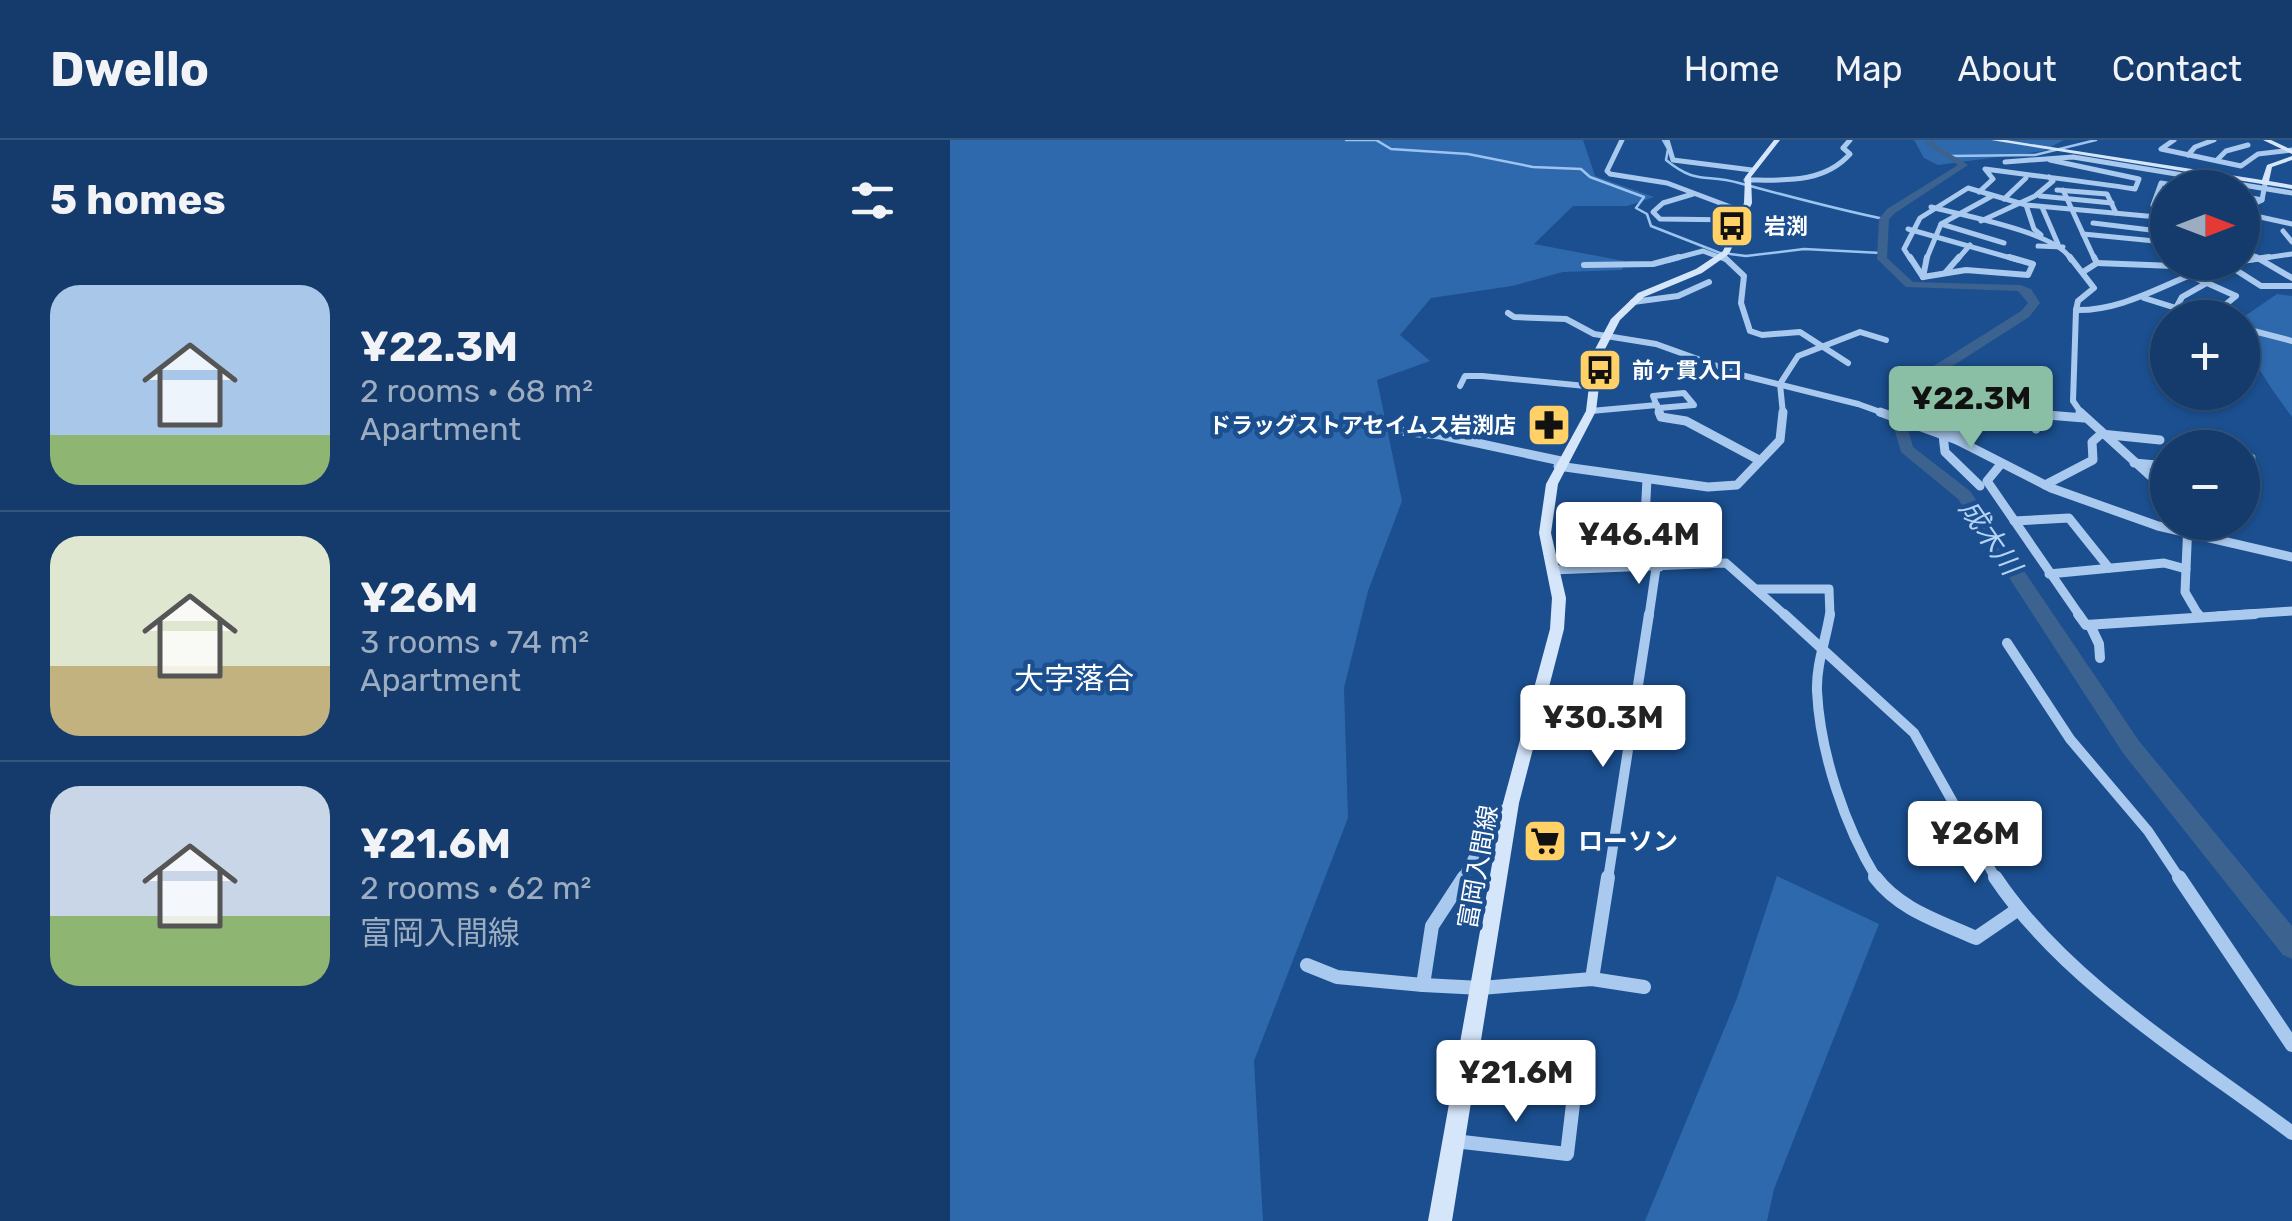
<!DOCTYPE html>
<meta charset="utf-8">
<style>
body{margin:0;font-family:Rubik,"Noto Sans JP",sans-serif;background:#1d4271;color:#f1f3f6;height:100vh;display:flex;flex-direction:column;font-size:38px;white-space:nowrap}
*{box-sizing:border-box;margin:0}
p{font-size:32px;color:#9dadc1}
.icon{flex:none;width:55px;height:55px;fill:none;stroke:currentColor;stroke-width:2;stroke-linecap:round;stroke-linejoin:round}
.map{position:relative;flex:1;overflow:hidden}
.sheet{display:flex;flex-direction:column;background:#143b6b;width:950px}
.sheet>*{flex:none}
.needle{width:65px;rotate:90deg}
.fabs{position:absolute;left:1200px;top:30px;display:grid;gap:20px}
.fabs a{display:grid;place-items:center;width:110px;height:110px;border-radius:50%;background:#143b6b;box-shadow:0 2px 8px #0004,0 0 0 2px #33557e;font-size:50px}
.price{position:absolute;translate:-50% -85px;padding:0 22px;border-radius:10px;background:#fff;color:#222;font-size:32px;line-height:65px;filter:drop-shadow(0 2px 5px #0008)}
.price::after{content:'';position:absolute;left:50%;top:60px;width:30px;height:22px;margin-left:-15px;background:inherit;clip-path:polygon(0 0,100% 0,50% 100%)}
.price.selected{background:#8abfa5;color:#111}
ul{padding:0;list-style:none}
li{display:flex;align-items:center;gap:30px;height:250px;padding:0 50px}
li+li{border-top:2px solid #33557e}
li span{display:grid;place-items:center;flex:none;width:280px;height:200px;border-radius:30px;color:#555}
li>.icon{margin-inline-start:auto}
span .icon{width:120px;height:120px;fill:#fffc;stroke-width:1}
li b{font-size:42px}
h2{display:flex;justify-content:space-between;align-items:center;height:120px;padding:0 50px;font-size:42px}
header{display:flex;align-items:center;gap:60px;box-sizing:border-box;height:140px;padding:0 50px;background:#143b6b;border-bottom:2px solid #33557e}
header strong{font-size:48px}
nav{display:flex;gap:55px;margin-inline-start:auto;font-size:35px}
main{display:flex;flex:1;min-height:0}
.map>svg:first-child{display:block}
.green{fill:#2e69ad}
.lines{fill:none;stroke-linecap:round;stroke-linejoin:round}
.stream{stroke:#9cc4f0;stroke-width:2.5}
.river{fill:#3c6290;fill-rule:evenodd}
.street-far4{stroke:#a9c9ee;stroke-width:5}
.street-far3{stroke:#a9c9ee;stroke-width:6}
.street-far2{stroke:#a9c9ee;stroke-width:9}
.street-far1{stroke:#a9c9ee;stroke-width:10}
.street{stroke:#a9c9ee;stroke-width:14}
.secondary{fill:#d6e6fa;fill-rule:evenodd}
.street-bridge-far1{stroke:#a9c9ee;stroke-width:6}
.street-bridge{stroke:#a9c9ee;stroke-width:9}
.labels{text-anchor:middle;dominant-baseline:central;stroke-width:9;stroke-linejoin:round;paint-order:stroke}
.far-poi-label{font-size:22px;font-weight:bold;fill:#fff;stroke:#1b4f8f;text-anchor:start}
.poi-label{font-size:25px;font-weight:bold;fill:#fff;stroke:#1b4f8f;text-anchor:start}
.street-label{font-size:25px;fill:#fff;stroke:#1b4f8f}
.water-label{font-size:28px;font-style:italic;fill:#b5d3f5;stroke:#1b4f8f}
.quarter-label{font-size:30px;fill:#fff;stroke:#1b4f8f}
</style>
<header>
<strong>Dwello</strong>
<nav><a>Home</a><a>Map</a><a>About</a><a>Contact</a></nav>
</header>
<main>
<section class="sheet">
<h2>5 homes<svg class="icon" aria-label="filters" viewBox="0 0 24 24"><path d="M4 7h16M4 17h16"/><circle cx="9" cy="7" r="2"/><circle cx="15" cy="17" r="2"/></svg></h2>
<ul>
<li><span style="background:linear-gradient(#a9c7e8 75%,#8fb573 0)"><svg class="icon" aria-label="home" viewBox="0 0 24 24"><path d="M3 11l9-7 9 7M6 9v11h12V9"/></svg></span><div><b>¥22.3M</b><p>2 rooms · 68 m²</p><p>Apartment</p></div></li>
<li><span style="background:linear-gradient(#dfe7d0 65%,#c2b280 0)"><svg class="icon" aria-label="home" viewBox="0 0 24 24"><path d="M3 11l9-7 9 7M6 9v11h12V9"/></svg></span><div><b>¥26M</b><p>3 rooms · 74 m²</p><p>Apartment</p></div></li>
<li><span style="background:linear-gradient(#c9d6e8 65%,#8fb573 0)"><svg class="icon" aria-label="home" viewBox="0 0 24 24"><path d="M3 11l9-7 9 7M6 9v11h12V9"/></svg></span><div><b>¥21.6M</b><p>2 rooms · 62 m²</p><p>富岡入間線</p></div></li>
</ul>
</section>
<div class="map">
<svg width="1342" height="1081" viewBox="0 0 1342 1081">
<rect width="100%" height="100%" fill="#1b4f8f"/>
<g class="green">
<polygon points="0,0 633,0 645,36 704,57 677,66 623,66 584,104 674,121 672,130 613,132 562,146 481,158 450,195 480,221 427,240 452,361 418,451 394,548 398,678 304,921 313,1081 0,1081"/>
<polygon points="964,0 1114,0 1093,11 988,25 974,18"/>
<path d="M 1327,154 L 1342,156 L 1342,277 C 1319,246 1296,215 1292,178 Z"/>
<polygon points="827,736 929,784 824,1049 817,1081 695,1081 787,858"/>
</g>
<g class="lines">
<g class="stream">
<polyline points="396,0 426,0 441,9 518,14 583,27 631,29 640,37 694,57 686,68 697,74 701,86 770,113"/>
<path d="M 713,0 L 718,9 L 716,20 C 748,46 755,33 789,43 C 837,56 885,69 934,79"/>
<polyline points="1000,16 1085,15 1146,0"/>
<polyline points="780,114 796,116 854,109 931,113"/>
</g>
<polygon class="river" points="985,0 983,3 1018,25 945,73 939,79 937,118 963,142 1070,145 1081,149 1090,163 1079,177 965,250 953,271 963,307 1020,351 1189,601 1342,786 1342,819 1333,815 1173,613 1008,359 951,312 939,271 955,244 1071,171 1078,163 1068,151 956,147 927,119 929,79 937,69 1008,25 974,3"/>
<g class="street-far4">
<polyline points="672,0 657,31 660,34 717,43 794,72"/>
<polyline points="717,0 723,20 802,30"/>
<polyline points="1224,0 1211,9 1291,26 1308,14 1342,10"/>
<polyline points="1238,15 1245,7 1264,0"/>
<polyline points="1267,20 1276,11 1298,5"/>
<polyline points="1055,22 1123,17 1342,53"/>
<path d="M 796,40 C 833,40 873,44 900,14 L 893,8 L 900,0"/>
<polyline points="1107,50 1157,54 1166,73"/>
<polyline points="1113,50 1145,120"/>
<path d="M 1029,52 L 1043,39 L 1035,29 C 1085,36 1134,41 1185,49 L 1189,39 L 1100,20"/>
<polyline points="743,54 713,63 703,72 710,79 789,80"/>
<polyline points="1090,56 1162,63"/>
<polyline points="1292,56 1312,60"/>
<polyline points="1054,59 1076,38"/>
<polyline points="1076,65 1084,89 1091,95"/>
<path d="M 981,67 C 1011,75 1110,93 1121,120"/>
<polyline points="1092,67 1108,104"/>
<polyline points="1218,67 1203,65 1211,43 1240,48"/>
<polyline points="1292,70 1312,60 1315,44"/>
<polyline points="1292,73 1342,84"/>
<polyline points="1031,81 1085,56 1103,41 1099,37"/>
<polyline points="1143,83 1217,92"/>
<polyline points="991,84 1054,103"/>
<polyline points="958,89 1068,120"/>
<polyline points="1333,91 1342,102"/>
<polyline points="1133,94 1215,102 1213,92"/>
<polyline points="1088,106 1113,107"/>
<polyline points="1292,109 1311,120"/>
<polyline points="719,120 753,111 777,120"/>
<polyline points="961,120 954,109 970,78 1018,48 1076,65 1218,78"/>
<polyline points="976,120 991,84 1042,56"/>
<polyline points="1007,120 1020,105"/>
<polyline points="1301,120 1342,114"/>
</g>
<g class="street-far3">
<polyline points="774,117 794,136 791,163 800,191 812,195 850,192 898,223"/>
<polyline points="960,117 973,137"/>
<polyline points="1120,117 1144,148 1128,161 1126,170 1123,261 1132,274"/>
<polyline points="1306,117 1342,138"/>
<polyline points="1292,121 1319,117"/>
<polyline points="1147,123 1224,126 1235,122"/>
<polyline points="1275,123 1311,146 1342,146"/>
<polyline points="634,125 703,124 729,117"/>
<polyline points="996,132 1009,117"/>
<polyline points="1133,132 1147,123 1144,117"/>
<polyline points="1237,134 1286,156 1259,178"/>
<polyline points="973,137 1016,130 1078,135 1083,124 1059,117"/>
<polyline points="973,137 977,117"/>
<polyline points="1194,158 1258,178"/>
<polyline points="683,162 728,156 759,142"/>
<polyline points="1226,168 1232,157 1255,144"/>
<path d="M 1126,170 C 1183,171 1227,133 1282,122"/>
<polyline points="558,173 564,177 616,179 644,194 706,204 795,236 908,264"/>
<polyline points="1292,188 1342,201"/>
<polyline points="510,246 515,236 532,236 646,247"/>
<polyline points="709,268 744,265 734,253 703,256 710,274"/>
<polyline points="641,271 707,265"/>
<polyline points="833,274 830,244 848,216 910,192 936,200"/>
<polyline points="998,274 1002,265 1101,274"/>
</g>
<g class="street-far2">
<polyline points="709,272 711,277 736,281 809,320"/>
<polyline points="999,272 992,287 1017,298"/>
<polyline points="1061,272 1134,278"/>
<polyline points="1130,272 1218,352"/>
<polyline points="992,287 995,312 1030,346"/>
<polyline points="1086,289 1078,279 1093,276"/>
<polyline points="449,291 490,295 611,321"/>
<polyline points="1007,300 1101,348 1208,386 1342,417"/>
<polyline points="1292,317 1301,318"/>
<polyline points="1184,323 1218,326"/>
<polyline points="1051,324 1037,341 1130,476"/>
<polyline points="608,326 758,347 787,345 830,300 833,272"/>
<polyline points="697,339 695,378 710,427"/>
<polyline points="1095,345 1143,320 1142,302 1151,294 1210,300"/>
<polyline points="1292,360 1298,361"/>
<polyline points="1064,381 1119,378 1159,428"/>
<polyline points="1238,382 1235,452 1249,476"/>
<polyline points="602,430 776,423 836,476"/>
<polyline points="1099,434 1214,423 1236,429"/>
<polyline points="808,449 879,449 880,476"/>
<polyline points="699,476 706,428"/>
<polyline points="1268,476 1342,471"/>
</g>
<g class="street-far1">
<polyline points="834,474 964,593 1046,739"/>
<path d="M 880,474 C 876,499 866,525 867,551 C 870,613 895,687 927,739"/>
<polyline points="1128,474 1136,485 1305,474"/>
<polyline points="1248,474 1250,477"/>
<polyline points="1140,485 1149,504 1150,518"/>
<polyline points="1057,503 1120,599 1198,691 1230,739"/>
<polyline points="512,739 543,681 560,664"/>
<polyline points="658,739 699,474"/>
</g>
<g class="street">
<path d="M 925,737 C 950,770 989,781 1026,798 L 1067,770"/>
<path d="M 1045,737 C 1115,842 1242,918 1342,993"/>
<polyline points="1229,737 1342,905"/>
<polyline points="357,825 387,837 473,845 531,848 642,839 694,847"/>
<polyline points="642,839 658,737"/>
<polyline points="473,845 482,786 514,737"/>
<polyline points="504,1001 617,1014 623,964"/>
</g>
<g class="secondary">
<polygon points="824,0 830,0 801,37 802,63 779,114 752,133 694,157 670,180 653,213 646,271 608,344 601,393 616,458 614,489 569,663 502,1081 478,1081 553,663 600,489 602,458 589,393 596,344 636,271 643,213 661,179 688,153 746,129 773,111 794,63 795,37"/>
<polygon points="1041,0 1056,0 1312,40 1317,25 1342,16 1342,20 1322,27 1319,41 1342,45 1342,49"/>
<polygon points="1313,0 1321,0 1342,10 1342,14"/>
</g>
<polyline class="street-bridge-far1" points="908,264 936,274"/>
<polyline class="street-bridge" points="930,272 1007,300"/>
</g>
<defs>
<symbol id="bus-square" viewBox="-11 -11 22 22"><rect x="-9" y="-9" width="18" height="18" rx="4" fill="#ffd166" stroke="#1b4f8f"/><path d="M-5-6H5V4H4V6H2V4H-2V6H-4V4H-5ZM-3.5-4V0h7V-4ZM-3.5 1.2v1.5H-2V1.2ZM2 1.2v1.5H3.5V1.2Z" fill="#111"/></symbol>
<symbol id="pharmacy-square" viewBox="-11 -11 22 22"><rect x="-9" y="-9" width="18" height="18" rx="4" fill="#ffd166" stroke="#1b4f8f"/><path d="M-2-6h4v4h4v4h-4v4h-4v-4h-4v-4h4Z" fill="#111"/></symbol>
<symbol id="supermarket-square" viewBox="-11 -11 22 22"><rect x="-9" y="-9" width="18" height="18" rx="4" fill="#ffd166" stroke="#1b4f8f"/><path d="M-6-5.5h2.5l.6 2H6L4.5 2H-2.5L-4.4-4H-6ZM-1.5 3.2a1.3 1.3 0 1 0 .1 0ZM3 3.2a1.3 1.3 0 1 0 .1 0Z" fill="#111"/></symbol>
</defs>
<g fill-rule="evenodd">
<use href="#bus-square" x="757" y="61" width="50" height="50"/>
<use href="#bus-square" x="625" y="205" width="50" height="50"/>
<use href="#pharmacy-square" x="574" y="260" width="50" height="50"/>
<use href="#supermarket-square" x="570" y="676" width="50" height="50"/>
</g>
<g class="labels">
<g class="far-poi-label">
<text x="814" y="86">岩渕</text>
<text x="682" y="230">前ヶ貫入口</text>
<text x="566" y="285" text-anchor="end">ドラッグストアセイムス岩渕店</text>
</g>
<g class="poi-label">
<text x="628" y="701">ローソン</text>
</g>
<g class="street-label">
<text transform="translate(528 727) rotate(-80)">富岡入間線</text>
</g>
<g class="water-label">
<text transform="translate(1040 397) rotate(55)">成木川</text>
</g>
<g class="quarter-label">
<text x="124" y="539">大字落合</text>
</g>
</g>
</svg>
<div class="fabs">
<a><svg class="needle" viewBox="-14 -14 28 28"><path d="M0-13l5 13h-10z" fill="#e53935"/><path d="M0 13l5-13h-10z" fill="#9dadc1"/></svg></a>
<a>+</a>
<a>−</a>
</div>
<b class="price selected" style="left:1021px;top:311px">¥22.3M</b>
<b class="price" style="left:689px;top:447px">¥46.4M</b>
<b class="price" style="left:653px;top:630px">¥30.3M</b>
<b class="price" style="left:1025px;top:746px">¥26M</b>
<b class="price" style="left:566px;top:985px">¥21.6M</b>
</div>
</main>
